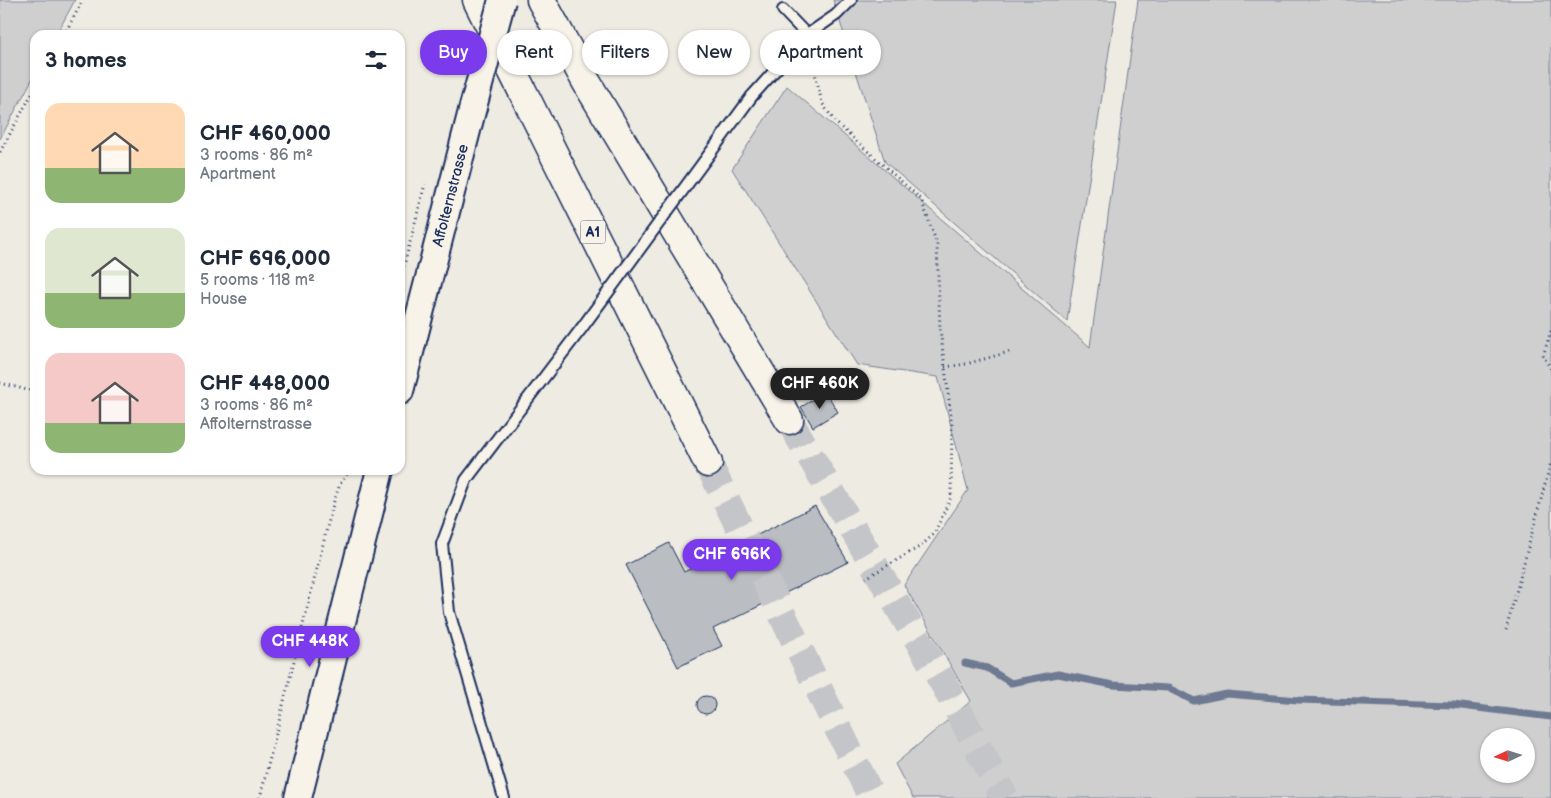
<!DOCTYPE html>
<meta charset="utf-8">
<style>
body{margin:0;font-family:"Balsamiq Sans",sans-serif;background:#f2f2f3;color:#1f2937;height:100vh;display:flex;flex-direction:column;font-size:19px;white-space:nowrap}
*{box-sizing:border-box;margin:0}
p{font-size:16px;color:#747a83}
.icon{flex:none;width:28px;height:28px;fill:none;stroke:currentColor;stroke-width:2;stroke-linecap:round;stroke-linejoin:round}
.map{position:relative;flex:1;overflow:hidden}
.sheet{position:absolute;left:30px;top:30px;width:375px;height:445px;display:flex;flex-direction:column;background:#fff;border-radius:15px;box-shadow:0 1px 4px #0004}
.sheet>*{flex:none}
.hud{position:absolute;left:420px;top:30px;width:475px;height:45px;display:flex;gap:10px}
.needle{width:32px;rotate:266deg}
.controls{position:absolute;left:1480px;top:728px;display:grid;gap:10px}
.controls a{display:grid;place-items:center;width:55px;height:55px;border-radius:50%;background:#fff;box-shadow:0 1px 4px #0004;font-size:25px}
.price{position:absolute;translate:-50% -42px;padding:0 11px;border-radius:18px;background:#7c3aed;color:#fff;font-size:16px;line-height:32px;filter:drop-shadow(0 1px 2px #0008)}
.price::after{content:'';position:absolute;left:50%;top:30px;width:15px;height:11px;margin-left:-8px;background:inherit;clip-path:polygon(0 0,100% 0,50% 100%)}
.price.on{background:#222;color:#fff}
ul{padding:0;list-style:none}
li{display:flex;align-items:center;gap:15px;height:125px;padding:0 15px}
li span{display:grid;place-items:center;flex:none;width:140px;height:100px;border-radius:15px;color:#555}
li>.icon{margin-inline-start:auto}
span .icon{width:60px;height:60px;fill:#fffc;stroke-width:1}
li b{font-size:21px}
h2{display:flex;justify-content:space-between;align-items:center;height:60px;padding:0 15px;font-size:21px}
.chip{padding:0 18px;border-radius:22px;background:#fff;box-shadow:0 1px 4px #0004;font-size:18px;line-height:45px}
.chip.on{background:#7c3aed;color:#fff}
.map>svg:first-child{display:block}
.green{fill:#cfcfcf;stroke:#757f96;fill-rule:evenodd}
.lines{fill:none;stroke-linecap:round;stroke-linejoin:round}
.stream{stroke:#6e7992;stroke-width:7}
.building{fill:#babdc2;stroke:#1b2f5e}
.motorway-tunnel{stroke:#c4c5c8;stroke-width:28;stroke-dasharray:28 14;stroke-linecap:butt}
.service-casing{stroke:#1b2f5e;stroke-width:14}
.tertiary-casing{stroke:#1b2f5e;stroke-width:30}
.motorway-casing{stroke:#1b2f5e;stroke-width:31}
.path{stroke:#1b2f5e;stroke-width:3;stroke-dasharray:1 4;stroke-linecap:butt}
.service{stroke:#f7f3e8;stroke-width:10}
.tertiary{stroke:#f7f3e8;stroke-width:26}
.motorway{stroke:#f7f3e8;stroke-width:28}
.service-bridge-casing{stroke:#1b2f5e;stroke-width:14;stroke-linecap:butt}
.tertiary-bridge-casing{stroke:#1b2f5e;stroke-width:30;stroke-linecap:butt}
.service-bridge{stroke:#f7f3e8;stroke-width:10}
.tertiary-bridge{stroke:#f7f3e8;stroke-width:26}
.labels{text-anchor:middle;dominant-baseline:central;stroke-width:4.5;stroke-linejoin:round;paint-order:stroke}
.shield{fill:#f7f3e8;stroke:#5d6a87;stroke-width:1}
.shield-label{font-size:14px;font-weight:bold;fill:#1b2f5e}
.street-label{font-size:15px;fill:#1b2f5e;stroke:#f7f3e8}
</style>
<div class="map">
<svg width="1551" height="798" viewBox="0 0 1551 798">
<rect width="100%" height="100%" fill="#eeebe2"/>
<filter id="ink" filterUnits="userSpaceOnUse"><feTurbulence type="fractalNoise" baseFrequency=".02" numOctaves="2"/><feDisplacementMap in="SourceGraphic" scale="10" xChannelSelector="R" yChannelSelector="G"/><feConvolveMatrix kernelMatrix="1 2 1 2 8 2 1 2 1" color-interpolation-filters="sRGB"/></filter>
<g filter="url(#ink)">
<g class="green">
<polygon points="0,0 75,0 56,35 35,35 35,74 0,139"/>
<polygon points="833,0 1117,0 1067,321 885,162"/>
<path d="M 1138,0 L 1551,0 L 1551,798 L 913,798 L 895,764 L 971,701 L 904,585 L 968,490 L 938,377 L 857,365 L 732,169 L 787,86 L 1090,347 ZM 1526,736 L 1526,774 L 1489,774 L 1489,736 Z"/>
</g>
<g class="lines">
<polyline class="stream" points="965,663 987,668 1011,683 1058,674 1113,685 1168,688 1194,701 1227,694 1298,700 1453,705 1551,717"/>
</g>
<g class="building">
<polygon points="826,392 838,412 813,427 801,407"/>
<polygon points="815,506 848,562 713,629 722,646 678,667 626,565 669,543 684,572"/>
<circle cx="706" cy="705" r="9"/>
</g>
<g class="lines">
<g class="motorway-tunnel">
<polyline points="789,420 945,686 1005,798"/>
<polyline points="708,463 872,798"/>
</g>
<defs>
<g id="service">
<polyline points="783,10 807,35"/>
<polyline points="752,96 807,35 836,15 851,0"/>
<polyline points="504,798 449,612 442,544 466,480 581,329"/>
</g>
<g id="tertiary">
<path id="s1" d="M 400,391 L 473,107"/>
<polyline points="298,798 380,470"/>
</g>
<g id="motorway">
<polyline points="477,0 708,463"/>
<polyline points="541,0 587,83 789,420"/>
</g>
</defs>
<use href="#service" class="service-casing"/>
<use href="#tertiary" class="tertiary-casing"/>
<use href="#motorway" class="motorway-casing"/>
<g class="path">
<polyline points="64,35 83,0"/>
<polyline points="811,56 822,103 835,122 921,199 937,244 940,329 952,423 951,497 934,534 921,546 866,578"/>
<polyline points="0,152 35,88"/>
<polyline points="400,281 425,184"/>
<polyline points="1551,331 1543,356 1551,369"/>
<polyline points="945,367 966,364 1009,352"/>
<polyline points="0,383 35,392"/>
<polyline points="1506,630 1551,462"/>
<polyline points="260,798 333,504 340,484 350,470"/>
</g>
<use href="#service" class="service"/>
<use href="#tertiary" class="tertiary"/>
<use href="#motorway" class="motorway"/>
<defs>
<polyline id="service-bridge" points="581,329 752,96"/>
<polyline id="tertiary-bridge" points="473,107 502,0"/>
</defs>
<use href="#service-bridge" class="service-bridge-casing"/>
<use href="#tertiary-bridge" class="tertiary-bridge-casing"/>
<use href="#service-bridge" class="service-bridge"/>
<use href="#tertiary-bridge" class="tertiary-bridge"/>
</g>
</g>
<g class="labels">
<rect class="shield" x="580.5" y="220.5" width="25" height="23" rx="4"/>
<g class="shield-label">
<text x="593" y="232">A1</text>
</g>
<g class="street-label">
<text stroke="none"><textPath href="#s1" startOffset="202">Affolternstrasse</textPath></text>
</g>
</g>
</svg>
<div class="controls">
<a><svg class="needle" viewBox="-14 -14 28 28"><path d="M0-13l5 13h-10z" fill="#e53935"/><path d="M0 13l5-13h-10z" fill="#747a83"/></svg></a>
</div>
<b class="price on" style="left:820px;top:410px">CHF 460K</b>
<b class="price" style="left:732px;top:581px">CHF 696K</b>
<b class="price" style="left:310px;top:668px">CHF 448K</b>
<div class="hud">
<a class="chip on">Buy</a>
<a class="chip">Rent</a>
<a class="chip">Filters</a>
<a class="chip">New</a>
<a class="chip">Apartment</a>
</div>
<section class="sheet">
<h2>3 homes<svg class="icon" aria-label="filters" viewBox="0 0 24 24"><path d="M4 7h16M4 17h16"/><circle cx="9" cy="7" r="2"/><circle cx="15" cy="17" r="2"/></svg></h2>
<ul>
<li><span style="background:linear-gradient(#ffd9b3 65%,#8fb573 0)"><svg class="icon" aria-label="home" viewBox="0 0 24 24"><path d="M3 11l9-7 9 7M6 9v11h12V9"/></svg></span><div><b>CHF 460,000</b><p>3 rooms · 86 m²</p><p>Apartment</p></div></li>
<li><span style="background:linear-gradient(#dfe7d0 65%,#8fb573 0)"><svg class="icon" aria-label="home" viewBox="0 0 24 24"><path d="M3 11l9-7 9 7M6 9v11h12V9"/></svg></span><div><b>CHF 696,000</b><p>5 rooms · 118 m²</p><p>House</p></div></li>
<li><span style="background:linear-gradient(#f6c9c9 70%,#8fb573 0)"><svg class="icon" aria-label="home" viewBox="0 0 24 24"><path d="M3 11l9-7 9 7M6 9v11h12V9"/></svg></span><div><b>CHF 448,000</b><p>3 rooms · 86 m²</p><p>Affolternstrasse</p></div></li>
</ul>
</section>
</div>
